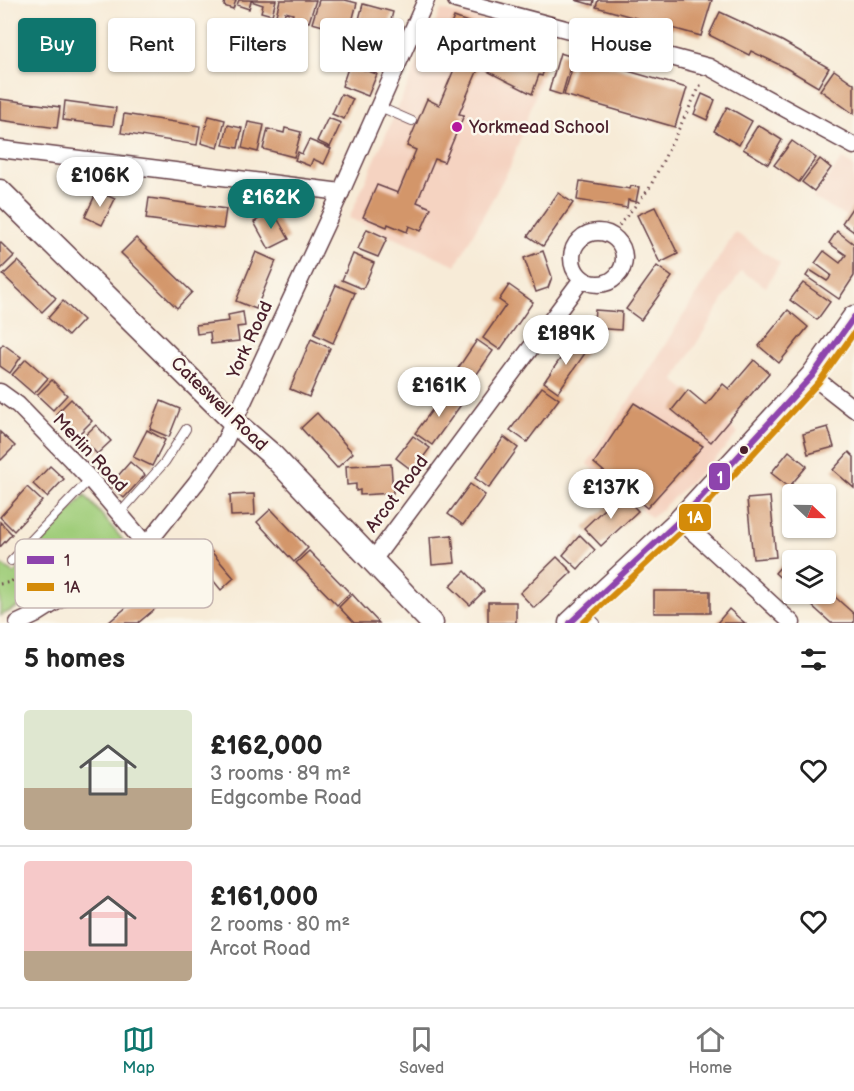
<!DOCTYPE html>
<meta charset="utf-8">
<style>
body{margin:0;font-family:"Balsamiq Sans",sans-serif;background:#f2f2f2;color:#222;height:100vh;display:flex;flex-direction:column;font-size:22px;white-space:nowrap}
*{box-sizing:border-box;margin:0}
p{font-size:20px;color:#767676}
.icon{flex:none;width:33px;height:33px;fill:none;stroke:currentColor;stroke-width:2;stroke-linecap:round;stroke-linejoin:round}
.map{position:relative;height:623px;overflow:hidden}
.side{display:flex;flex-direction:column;background:#fff;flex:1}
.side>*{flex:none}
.banner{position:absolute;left:18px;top:18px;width:819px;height:54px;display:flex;gap:12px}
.needle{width:39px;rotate:112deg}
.fabs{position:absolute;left:782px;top:484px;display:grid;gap:12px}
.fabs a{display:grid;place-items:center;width:54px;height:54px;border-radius:6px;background:#fff;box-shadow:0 2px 4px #0004;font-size:30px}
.price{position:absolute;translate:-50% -51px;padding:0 14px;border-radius:21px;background:#fff;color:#222;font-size:20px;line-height:39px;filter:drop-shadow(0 2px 3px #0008)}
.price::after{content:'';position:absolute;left:50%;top:36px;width:18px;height:14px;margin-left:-9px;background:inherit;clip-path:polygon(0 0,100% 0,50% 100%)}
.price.selected{background:#0f766e;color:#fff}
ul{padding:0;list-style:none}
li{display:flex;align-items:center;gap:18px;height:150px;padding:0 24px}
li+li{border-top:2px solid #e0e0e0}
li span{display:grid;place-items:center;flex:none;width:168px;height:120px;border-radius:6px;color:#555}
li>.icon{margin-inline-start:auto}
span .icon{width:72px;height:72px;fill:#fffc;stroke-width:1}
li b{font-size:26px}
h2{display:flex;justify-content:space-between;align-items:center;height:72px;padding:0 24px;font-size:26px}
.tag{padding:0 21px;border-radius:6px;background:#fff;box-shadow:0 2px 4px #0004;font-size:21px;line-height:54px}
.tag.selected{background:#0f766e;color:#fff}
.menu{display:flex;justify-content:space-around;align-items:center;height:84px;border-top:2px solid #e0e0e0;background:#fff;font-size:16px;color:#767676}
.menu a{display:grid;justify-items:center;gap:3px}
.menu .selected{color:#0f766e}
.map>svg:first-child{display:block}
.built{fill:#f5d3c1}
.green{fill:#a0cd7a;stroke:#757652;stroke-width:1.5}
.building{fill:#d3966a}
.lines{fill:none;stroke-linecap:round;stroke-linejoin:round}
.lane-casing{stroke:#643e45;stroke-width:10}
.street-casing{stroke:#643e45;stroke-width:19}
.secondary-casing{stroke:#643e45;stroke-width:25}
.path{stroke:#643e45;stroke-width:3;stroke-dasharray:1.5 4.5;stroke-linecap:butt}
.lane{stroke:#fff;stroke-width:8}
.street{stroke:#fff;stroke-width:16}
.secondary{stroke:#fff;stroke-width:22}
.bus-1-casing{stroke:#fbf7ec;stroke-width:10}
.bus-2-casing{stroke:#fbf7ec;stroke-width:10}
.bus-1{stroke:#8e44ad;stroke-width:6}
.bus-2{stroke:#d48b09;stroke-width:6}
.poi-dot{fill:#b5179e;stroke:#fbf7ec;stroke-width:2}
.bus-dot{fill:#4a1f2b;stroke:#fbf7ec;stroke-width:2}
.labels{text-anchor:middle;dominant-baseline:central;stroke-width:5;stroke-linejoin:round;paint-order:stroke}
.poi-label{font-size:18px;fill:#4a1f2b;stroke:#fbf7ec;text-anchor:start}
.street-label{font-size:18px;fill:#4a1f2b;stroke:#fbf7ec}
.key{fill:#fbf7ec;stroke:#c6b6b2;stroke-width:1.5}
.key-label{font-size:16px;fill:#4a1f2b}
.line-badge{stroke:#fbf7ec;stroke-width:2}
.badge-label{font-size:16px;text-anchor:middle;font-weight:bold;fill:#fff}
</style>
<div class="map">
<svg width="854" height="623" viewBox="0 0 854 623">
<rect width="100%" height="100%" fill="#fbf7ec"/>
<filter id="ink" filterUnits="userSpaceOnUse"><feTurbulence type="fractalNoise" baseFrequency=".0167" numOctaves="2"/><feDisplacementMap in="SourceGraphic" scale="12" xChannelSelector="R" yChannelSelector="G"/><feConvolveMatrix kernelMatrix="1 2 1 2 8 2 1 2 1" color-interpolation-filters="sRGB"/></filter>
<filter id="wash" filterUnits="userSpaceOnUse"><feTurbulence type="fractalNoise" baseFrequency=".008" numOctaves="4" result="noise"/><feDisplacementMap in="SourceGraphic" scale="24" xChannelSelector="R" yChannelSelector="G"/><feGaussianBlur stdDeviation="1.35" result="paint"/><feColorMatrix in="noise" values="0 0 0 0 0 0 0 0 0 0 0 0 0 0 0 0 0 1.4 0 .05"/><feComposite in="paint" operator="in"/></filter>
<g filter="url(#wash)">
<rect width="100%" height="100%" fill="#f7ebd7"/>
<g class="built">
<polygon points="441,10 556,37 510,167 456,265 349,218"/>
<polygon points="842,159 854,166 854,223 842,214 813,198"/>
<polygon points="735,232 780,263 766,287 741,271 674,380 738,433 721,453 652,518 587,464 652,366"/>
</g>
<polygon class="green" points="85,495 123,540 62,585 0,616 0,563 14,574"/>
<g id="blocks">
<g class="building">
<polygon points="225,0 236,0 233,9 224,6"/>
<polygon points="239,0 276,0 272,15 261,12 263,5 251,1 249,9 237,5"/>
<polygon points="280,0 316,0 309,22 292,17 293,14 285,12 284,17 276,15"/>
<polygon points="319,0 345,0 357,3 349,33 312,23"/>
<polygon points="575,0 594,0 593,5"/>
<polygon points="598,0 712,0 701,36 596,7"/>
<polygon points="363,4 393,12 382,54 352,46"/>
<polygon points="720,12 782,41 829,68 818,87 786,68 751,51 749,55 709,35"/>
<polygon points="454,17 473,24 471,29 523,42 524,40 551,48 542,76 539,75 532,94 485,70 491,56 485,53 459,114 464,115 444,162 435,159 417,202 431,208 421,231 409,226 407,232 388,224 387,227 363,217 377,185 398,193 416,150 407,146 427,99 439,105 458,60 434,50 441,32 447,35"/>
<polygon points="560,53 573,57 562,95 549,91"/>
<polygon points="576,56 687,88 675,127 564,95"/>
<polygon points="349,65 377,74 368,96 342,86"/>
<polygon points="834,70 854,84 854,114 820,90"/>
<polygon points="341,94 353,99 344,119 332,114"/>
<polygon points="702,94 715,100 707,120 694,114"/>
<polygon points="0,99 60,107 57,128 0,120"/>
<polygon points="65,101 116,108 113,126 63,120"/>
<polygon points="727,107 752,121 739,145 714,131"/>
<polygon points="124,114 200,126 197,145 121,133"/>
<polygon points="209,116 225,120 218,148 201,143"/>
<polygon points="328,118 341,123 330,147 317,141"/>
<polygon points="248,122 264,125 258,152 242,148"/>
<polygon points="228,125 242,128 238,148 223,145"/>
<polygon points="758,125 782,140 768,164 743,149"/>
<polygon points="285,128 301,132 294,157 263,149 268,129 284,133"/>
<polygon points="309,140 331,149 324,164 313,159 310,166 295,160 298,152 302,154"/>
<polygon points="792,141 816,158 799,182 774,165"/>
<polygon points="820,159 831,168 814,191 802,182"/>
<polygon points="580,181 630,189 631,186 639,187 636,202 628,200 627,208 577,200"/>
<polygon points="97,191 115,199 102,225 85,217"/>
<polygon points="558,193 573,203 543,246 528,236"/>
<polygon points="149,198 226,209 223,229 146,219"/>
<polygon points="854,205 854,232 842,223"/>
<polygon points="655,207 678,254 660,263 637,215"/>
<polygon points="273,211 289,239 269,249 254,222"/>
<polygon points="367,229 387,238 378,257 358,249"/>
<polygon points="837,231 854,244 854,276 839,299 806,276 810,270 827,281 829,279 831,275 815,263 824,251 840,263 846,255 829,243"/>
<polygon points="136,238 192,292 177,308 121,253"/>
<polygon points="0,242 14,256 0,270"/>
<polygon points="543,251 552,277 548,288 536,292 524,258"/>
<polygon points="256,252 276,261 256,309 236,301"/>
<polygon points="353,254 374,263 363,289 342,280"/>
<polygon points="18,261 56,298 42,312 3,275"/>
<polygon points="657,266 672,277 641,320 626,309"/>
<polygon points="803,283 830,302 817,320 790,300"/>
<polygon points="336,285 355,293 333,343 314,334"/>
<polygon points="509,285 533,302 500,350 483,338 506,305 499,300"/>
<polygon points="63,301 83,320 68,336 48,318"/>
<polygon points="595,310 622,312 621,330 593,328"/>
<polygon points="788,310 808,327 779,363 759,346"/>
<polygon points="243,312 245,326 237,327 239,341 211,344 210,332 197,334 196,325 229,321 228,315"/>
<polygon points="311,339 330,348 309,397 290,389"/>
<polygon points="574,339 588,349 558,392 544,382"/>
<polygon points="477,340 493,351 463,394 448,383"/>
<polygon points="3,344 21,357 10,373 0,366 0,348"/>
<polygon points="26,359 48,378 34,394 12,375"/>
<polygon points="754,360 769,373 711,442 672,410 688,390 706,405 723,384 729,389"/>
<polygon points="52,380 67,395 53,410 37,395"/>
<polygon points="542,387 559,399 527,442 510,430"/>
<polygon points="447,390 463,402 432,445 415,433"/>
<polygon points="71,399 92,421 77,436 56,414"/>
<polygon points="161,401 180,409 169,437 150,429"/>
<polygon points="634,403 703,446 647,508 594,463"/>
<polygon points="317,413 353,453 337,468 301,428"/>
<polygon points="96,425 111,441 97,454 82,438"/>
<polygon points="828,427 834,447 808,454 803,434"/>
<polygon points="147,430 165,440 152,466 133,457"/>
<polygon points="0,432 15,446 1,460 0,459"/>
<polygon points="413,436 430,448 413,471 396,458"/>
<polygon points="504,437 518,448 489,488 475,478"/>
<polygon points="789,451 807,466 789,487 771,473"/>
<polygon points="849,452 854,457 854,488 833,470"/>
<polygon points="130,462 145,475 124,498 110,485"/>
<polygon points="391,464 393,493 360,495 360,490 356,491 356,484 347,485 346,466"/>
<polygon points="50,466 64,479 47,497 33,484"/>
<polygon points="470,484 485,495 463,525 448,514"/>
<polygon points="27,487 42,501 14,531 0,517"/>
<polygon points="621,493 638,511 601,546 584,528"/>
<polygon points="254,494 255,515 231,516 230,495"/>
<polygon points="770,497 776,557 753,559 747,499"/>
<polygon points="271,509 308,548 294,562 257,522"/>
<polygon points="0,522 12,534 0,547"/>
<polygon points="452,535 455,563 432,565 430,537"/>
<polygon points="580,535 595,550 578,569 563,555"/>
<polygon points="203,542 234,578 221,590 208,574 193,587 187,582 138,623 108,623"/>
<polygon points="309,551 350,593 337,605 296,563"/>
<polygon points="790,556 795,561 792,561 792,588 775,573"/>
<polygon points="557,557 572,572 534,608 520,593"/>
<polygon points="465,571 484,591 470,605 450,586"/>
<polygon points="825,588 854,614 854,623 831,623 799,594 825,594"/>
<rect x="654" y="591" width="56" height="22"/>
<polygon points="352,594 362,605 379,623 354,623 339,607"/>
<rect x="488" y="602" width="28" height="21"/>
<polygon points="729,609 739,618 745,623 717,623"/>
</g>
</g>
</g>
<g filter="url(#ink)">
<use href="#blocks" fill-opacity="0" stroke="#643e45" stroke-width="1.5"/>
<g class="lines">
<defs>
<g id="lane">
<polyline points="380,107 412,121"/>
<polyline points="119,514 165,462 186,429"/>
<polyline points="11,561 90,479"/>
<polyline points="584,611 596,623"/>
</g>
<g id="street">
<polyline points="456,0 709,67 854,146"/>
<polyline points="0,149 341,192"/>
<circle cx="598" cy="258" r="26"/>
<polyline points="812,376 854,409"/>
<polyline points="0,392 18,405 90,479 146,545"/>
<polyline points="680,520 792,623"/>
<polyline points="373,560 582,279"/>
<polyline points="18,623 35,615 146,545 196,483 223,445 341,192 426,0"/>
</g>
<g id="secondary">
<polyline points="0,191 233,421 271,454 432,623"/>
<polyline points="570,623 680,520 812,376 854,317"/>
</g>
</defs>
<use href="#lane" class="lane-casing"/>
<use href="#street" class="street-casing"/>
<use href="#secondary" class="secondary-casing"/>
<g class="path">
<polyline points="615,237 620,224 649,189 702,82"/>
<polyline points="0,584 11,582 35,556 32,554"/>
</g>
<use href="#lane" class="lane"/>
<use href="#street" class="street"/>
<use href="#secondary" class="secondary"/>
<defs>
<polyline id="bus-1" points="570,623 680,520 812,376 854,317"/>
<polyline id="bus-2" points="583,623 687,526 819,382 854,333"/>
</defs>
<use href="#bus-1" class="bus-1-casing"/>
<use href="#bus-2" class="bus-2-casing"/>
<use href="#bus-1" class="bus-1"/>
<use href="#bus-2" class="bus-2"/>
</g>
</g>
<circle class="poi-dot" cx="457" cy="127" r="6"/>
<circle class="bus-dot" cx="744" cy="450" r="5"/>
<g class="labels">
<g class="poi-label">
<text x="469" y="127">Yorkmead School</text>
</g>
<g class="street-label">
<text transform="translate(250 340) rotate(-65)">York Road</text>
<text transform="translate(219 404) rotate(44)">Cateswell Road</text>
<text transform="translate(90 453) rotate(47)">Merlin Road</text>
<text transform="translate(397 494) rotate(-53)">Arcot Road</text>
</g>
</g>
<rect x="15" y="539" width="198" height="69" rx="9" class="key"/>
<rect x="27" y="556" width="27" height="8" fill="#8e44ad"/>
<rect x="27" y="583" width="27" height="8" fill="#d48b09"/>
<g class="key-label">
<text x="64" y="566">1</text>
<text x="64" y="593">1A</text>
</g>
<g class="line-badge">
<rect x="708" y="462" width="23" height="29" rx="6" fill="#8e44ad"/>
<rect x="678" y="503" width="34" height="29" rx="6" fill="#d48b09"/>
</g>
<g class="badge-label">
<text x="720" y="483">1</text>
<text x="695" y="523">1A</text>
</g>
</svg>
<div class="fabs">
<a><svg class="needle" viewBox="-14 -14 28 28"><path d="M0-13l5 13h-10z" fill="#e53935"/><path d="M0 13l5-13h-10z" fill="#767676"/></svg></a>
<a><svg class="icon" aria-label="layers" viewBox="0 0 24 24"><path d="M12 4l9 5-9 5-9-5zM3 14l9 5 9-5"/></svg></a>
</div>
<b class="price" style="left:100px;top:208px">£106K</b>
<b class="price selected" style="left:271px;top:230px">£162K</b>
<b class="price" style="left:566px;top:366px">£189K</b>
<b class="price" style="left:439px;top:418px">£161K</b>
<b class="price" style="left:611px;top:520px">£137K</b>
<div class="banner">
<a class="tag selected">Buy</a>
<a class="tag">Rent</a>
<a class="tag">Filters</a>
<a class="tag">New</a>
<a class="tag">Apartment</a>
<a class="tag">House</a>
</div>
</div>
<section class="side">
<h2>5 homes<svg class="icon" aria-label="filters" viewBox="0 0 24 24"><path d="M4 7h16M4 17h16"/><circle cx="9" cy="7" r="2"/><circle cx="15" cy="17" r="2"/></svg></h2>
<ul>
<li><span style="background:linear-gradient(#dfe7d0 65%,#b9a48a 0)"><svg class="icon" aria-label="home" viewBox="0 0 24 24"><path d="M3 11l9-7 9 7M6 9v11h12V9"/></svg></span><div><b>£162,000</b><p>3 rooms · 89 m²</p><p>Edgcombe Road</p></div><svg class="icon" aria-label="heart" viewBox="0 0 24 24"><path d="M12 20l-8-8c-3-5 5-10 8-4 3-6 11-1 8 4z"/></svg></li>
<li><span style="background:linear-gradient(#f6c9c9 75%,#b9a48a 0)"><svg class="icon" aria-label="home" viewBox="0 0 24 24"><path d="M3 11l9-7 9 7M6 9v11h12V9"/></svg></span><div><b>£161,000</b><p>2 rooms · 80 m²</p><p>Arcot Road</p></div><svg class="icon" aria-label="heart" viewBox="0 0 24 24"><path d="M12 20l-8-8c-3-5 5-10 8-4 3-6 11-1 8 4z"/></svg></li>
</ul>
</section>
<nav class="menu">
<a class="selected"><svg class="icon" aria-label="map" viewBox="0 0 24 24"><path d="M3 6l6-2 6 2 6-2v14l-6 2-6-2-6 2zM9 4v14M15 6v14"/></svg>Map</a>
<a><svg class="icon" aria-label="saved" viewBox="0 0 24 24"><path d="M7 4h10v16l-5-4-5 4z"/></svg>Saved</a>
<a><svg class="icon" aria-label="home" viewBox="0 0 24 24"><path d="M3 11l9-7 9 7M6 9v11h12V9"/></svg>Home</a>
</nav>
